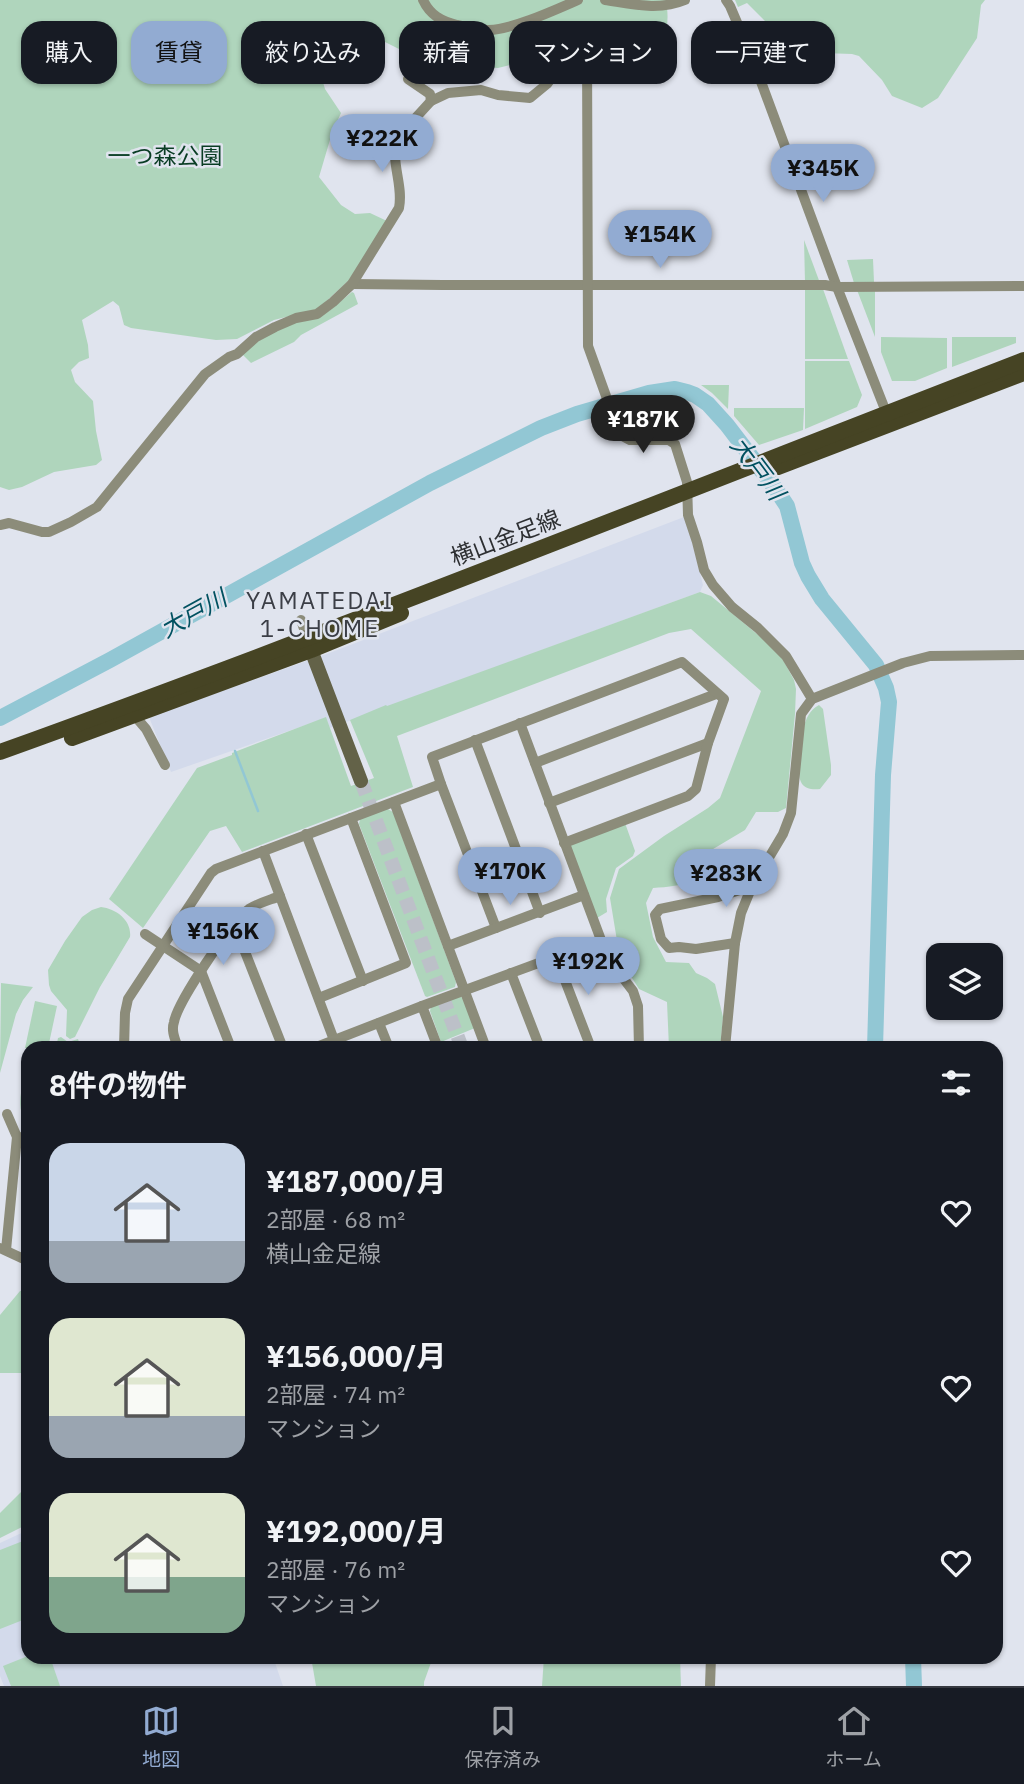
<!DOCTYPE html>
<html lang="ja">
<meta charset="utf-8">
<style>
body{margin:0;font-family:"IBM Plex Sans","Noto Sans JP",sans-serif;background:#242831;color:#f1f3f6;height:100vh;display:flex;flex-direction:column;font-size:26px;white-space:nowrap}
*{box-sizing:border-box;margin:0}
p{font-size:23px;color:#9ea1a6}
.icon{flex:none;width:38px;height:38px;fill:none;stroke:currentColor;stroke-width:2;stroke-linecap:round;stroke-linejoin:round}
.map{position:relative;flex:1;overflow:hidden}
.drawer{position:absolute;left:21px;top:1041px;width:982px;height:623px;display:flex;flex-direction:column;background:#171b24;border-radius:21px;box-shadow:0 2px 5px #0004}
.drawer>*{flex:none}
.top-card{position:absolute;left:21px;top:21px;width:984px;height:63px;display:flex;gap:14px}
.controls{position:absolute;left:926px;top:943px;display:grid;gap:14px}
.controls a{display:grid;place-items:center;width:77px;height:77px;border-radius:14px;background:#171b24;box-shadow:0 2px 5px #0004;font-size:35px}
.price{position:absolute;translate:-50% -60px;padding:0 16px;border-radius:24px;background:#92abd2;color:#111;font-size:23px;line-height:46px;filter:drop-shadow(0 2px 4px #0008)}
.price::after{content:'';position:absolute;left:50%;top:42px;width:21px;height:16px;margin-left:-10px;background:inherit;clip-path:polygon(0 0,100% 0,50% 100%)}
.price.on{background:#222;color:#fff}
ul{padding:0;list-style:none}
li{display:flex;align-items:center;gap:21px;height:175px;padding:0 28px}
li span{display:grid;place-items:center;flex:none;width:196px;height:140px;border-radius:21px;color:#555}
li>.icon{margin-inline-start:auto}
span .icon{width:84px;height:84px;fill:#fffc;stroke-width:1}
li b{font-size:30px}
h2{display:flex;justify-content:space-between;align-items:center;height:84px;padding:0 28px;font-size:30px}
.pill{padding:0 24px;border-radius:21px;background:#171b24;box-shadow:0 2px 5px #0004;font-size:24px;line-height:63px}
.pill.on{background:#92abd2;color:#111}
.tabs{display:flex;justify-content:space-around;align-items:center;height:98px;border-top:2px solid #363941;background:#171b24;font-size:19px;color:#9ea1a6}
.tabs a{display:grid;justify-items:center;gap:4px}
.tabs .on{color:#92abd2}
.map>svg:first-child{display:block}
.built{fill:#d3daeb}
.green{fill:#afd5bc}
.lines{fill:none;stroke-linecap:round;stroke-linejoin:round}
.stream{stroke:#92c7d4;stroke-width:2.5}
.river{stroke:#92c7d4;stroke-width:16}
.secondary-tunnel{stroke:#bcc0c8;stroke-width:14;stroke-dasharray:14 7;stroke-linecap:butt}
.street{stroke:#8c8c7a;stroke-width:10}
.secondary{stroke:#636248;stroke-width:14}
.primary{stroke:#464424;stroke-width:16}
.labels{text-anchor:middle;dominant-baseline:central;stroke-width:5;stroke-linejoin:round;paint-order:stroke}
.park-label{font-size:23px;fill:#093d24;stroke:#e0e4ee}
.street-label{font-size:23px;fill:#2d2f32;stroke:#e0e4ee}
.water-label{font-size:24px;font-style:italic;fill:#015160;stroke:#e0e4ee}
.neighbourhood-label{font-size:24px;letter-spacing:2px;fill:#3b3e46;stroke:#e0e4ee}
</style>
<div class="map">
<svg width="1024" height="1686" viewBox="0 0 1024 1686">
<rect width="100%" height="100%" fill="#e0e4ee"/>
<g class="built">
<polygon points="684,517 690,533 703,585 700,592 330,728 326,718 171,772 149,717 332,652"/>
<polygon points="28,1530 28,1657 273,1657 283,1686 4,1686 0,1676 0,1543"/>
</g>
<g class="green">
<path d="M 0,0 L 666,0 C 668,13 669,26 663,39 L 637,42 L 626,38 L 571,34 L 551,41 L 526,61 L 498,68 L 455,65 L 413,56 L 385,42 L 352,34 L 329,45 L 318,65 L 325,89 L 341,113 L 332,133 L 319,177 L 341,205 L 355,214 L 370,213 L 387,221 L 349,280 L 318,309 L 274,320 L 237,339 L 216,340 L 131,328 L 124,325 L 119,306 L 113,301 L 82,320 L 88,345 L 89,358 L 79,362 L 71,370 L 75,382 L 93,401 L 96,431 L 102,460 L 96,465 L 54,472 L 22,487 L 9,490 L 0,487 Z"/>
<polygon points="735,0 985,0 981,5 977,38 938,98 922,108 892,96 882,80 859,56 852,54 822,53 798,43 776,32 747,3 738,7"/>
<polygon points="804,240 820,283 805,282"/>
<polygon points="873,259 874,282 854,283 847,260"/>
<polygon points="805,289 823,289 848,359 805,359"/>
<polygon points="875,289 875,337 857,290"/>
<polygon points="352,292 354,293 358,304 301,335 294,342 251,363 243,355 243,352 273,331 288,324 317,316 329,311"/>
<polygon points="881,337 947,338 947,368 915,381 892,381 881,352"/>
<polygon points="952,337 1016,337 1016,343 952,367"/>
<polygon points="805,361 849,361 862,395 857,407 805,429"/>
<polygon points="701,385 729,385 728,409 712,393"/>
<polygon points="734,408 804,408 803,430 759,445 734,416"/>
<path d="M 700,592 L 711,596 L 779,652 L 794,680 L 796,689 L 795,714 L 786,808 L 778,812 L 756,812 L 745,830 L 693,861 L 698,870 L 695,879 C 682,886 668,887 653,888 L 646,903 L 653,937 L 666,962 L 689,963 L 696,973 L 707,978 L 715,984 L 723,1017 L 720,1048 L 669,1048 L 667,1002 L 639,989 L 620,959 L 610,898 L 619,869 L 664,836 L 708,808 L 720,798 L 761,691 L 691,629 L 669,633 L 397,736 L 413,787 L 242,852 L 226,826 L 210,831 L 143,928 L 109,899 L 197,768 L 232,755 L 232,753 L 326,717 L 351,786 L 374,778 L 350,720 L 386,705 L 387,706 Z"/>
<path d="M 819,705 L 823,709 L 831,765 L 831,775 L 820,789 C 813,790 804,789 801,782 C 798,776 800,767 800,760 C 801,743 801,714 819,705 Z"/>
<polygon points="386,808 393,812 456,982 455,987 427,997 425,996 359,824 360,819"/>
<polygon points="625,823 635,851 633,856 616,868 606,899 607,912 597,918 569,845"/>
<path d="M 101,907 C 117,909 132,921 130,937 L 100,987 L 75,1037 L 70,1039 L 66,1036 L 67,1010 L 51,991 L 49,985 L 48,970 L 65,941 L 82,917 L 92,910 Z"/>
<polygon points="1,983 33,987 23,1000 16,1014 0,1073"/>
<polygon points="460,996 464,999 475,1028 441,1042 430,1011 431,1007"/>
<polygon points="35,1001 57,1006 48,1048 25,1048"/>
<polygon points="61,1037 68,1042 78,1039 79,1042 78,1048 56,1048 58,1038"/>
<path d="M 28,1067 L 28,1124 C 14,1110 22,1085 28,1067 Z"/>
<polygon points="28,1290 28,1373 0,1373 0,1315 20,1291"/>
<polygon points="28,1485 28,1524 0,1538 0,1513"/>
<polygon points="28,1539 28,1618 0,1629 0,1550"/>
<polygon points="28,1656 50,1657 60,1686 11,1686 3,1666"/>
<polygon points="311,1657 433,1657 424,1682 424,1686 316,1686"/>
<polygon points="544,1657 680,1657 681,1686 542,1686"/>
</g>
<g class="lines">
<polyline class="stream" points="235,751 258,811"/>
<g class="river">
<polyline points="0,718 110,660 430,483 541,428 577,414 649,393 675,389 687,392 695,395 708,404 727,425 775,488 787,506 802,563 808,576 822,599 876,665 886,688 889,702 883,775 875,1048"/>
<polyline points="913,1657 914,1686"/>
</g>
<polyline class="secondary-tunnel" points="361,781 462,1048"/>
<g class="street">
<path d="M 423,0 C 430,15 441,21 457,25 C 467,27 479,31 489,30 C 514,29 555,10 578,0"/>
<path d="M 605,0 C 632,4 659,11 685,0"/>
<polyline points="726,0 730,6 753,60 837,287 888,417"/>
<polyline points="408,79 430,94 431,101"/>
<polyline points="352,284 442,285 825,285 837,287 1024,286"/>
<path d="M 0,525 L 9,523 L 42,532 L 49,532 L 71,522 L 97,507 L 205,374 L 229,357 L 237,354 L 256,337 L 275,327 L 296,318 L 317,314 L 333,302 L 352,284 L 399,208 C 404,183 388,159 399,136 L 431,101 L 448,93 L 481,90 L 498,95 L 530,98 L 547,84 L 569,54 L 587,44 L 588,346 L 606,396 L 614,426 L 617,433 L 630,440 L 669,440 L 675,444 L 687,482 L 688,515 L 697,542 L 704,570 L 713,585 L 732,607 L 758,628 L 786,656 L 812,699"/>
<polyline points="301,620 307,638"/>
<polyline points="134,715 146,729 165,765"/>
<polyline points="520,723 601,940 620,974 633,991 638,1006 639,1048"/>
<polyline points="475,740 540,913"/>
<polyline points="535,763 716,694"/>
<polyline points="441,784 496,928"/>
<polyline points="394,802 486,1048"/>
<polyline points="549,803 708,743"/>
<polyline points="306,834 363,981"/>
<polyline points="263,851 337,1048"/>
<polyline points="234,924 283,1048"/>
<polyline points="145,934 201,971 231,1048"/>
<polyline points="735,943 696,949 679,947 669,948 661,939 655,915 660,909 718,897 752,886"/>
<polyline points="448,946 584,895"/>
<polyline points="556,957 591,1048"/>
<polyline points="511,973 540,1048"/>
<polyline points="319,998 406,963 351,818"/>
<polyline points="422,1006 438,1048"/>
<polyline points="379,1023 389,1048"/>
<polyline points="124,1048 125,1013 128,999 211,873 216,869 441,784 432,757 682,662 724,699 708,743 696,789 688,796 564,843"/>
<path d="M 178,1048 C 175,1039 171,1031 174,1022 C 178,1001 232,921 249,909 C 258,903 270,900 280,896"/>
<polyline points="314,1048 422,1006 601,940"/>
<polyline points="725,1048 735,943 741,913 752,886 783,834 791,813 801,714 812,699 903,663 930,656 1024,655"/>
<polyline points="17,1137 28,1138"/>
<polyline points="0,1248 28,1261"/>
<polyline points="6,1250 17,1137 7,1114"/>
<polyline points="710,1686 711,1657"/>
</g>
<polyline class="secondary" points="308,642 361,781"/>
<g class="primary">
<polyline points="778,467 1024,373"/>
<polyline points="72,738 311,650 401,613"/>
<path d="M 0,752 C 344,628 683,492 1024,360"/>
</g>
</g>
<g class="labels">
<g class="park-label">
<text x="165" y="155">一つ森公園</text>
</g>
<g class="street-label">
<text transform="translate(505 537) rotate(-21)">横山金足線</text>
</g>
<g class="water-label">
<text transform="translate(758 468) rotate(53)">大戸川</text>
<text transform="translate(193 613) rotate(-29)">大戸川</text>
</g>
<g class="neighbourhood-label">
<text x="320" y="600">YAMATEDAI<tspan x="320" dy="28">1-CHOME</tspan></text>
</g>
</g>
</svg>
<div class="controls">
<a><svg class="icon" aria-label="layers" viewBox="0 0 24 24"><path d="M12 4l9 5-9 5-9-5zM3 14l9 5 9-5"/></svg></a>
</div>
<b class="price" style="left:382px;top:174px">¥222K</b>
<b class="price" style="left:823px;top:204px">¥345K</b>
<b class="price" style="left:660px;top:270px">¥154K</b>
<b class="price on" style="left:643px;top:455px">¥187K</b>
<b class="price" style="left:510px;top:907px">¥170K</b>
<b class="price" style="left:726px;top:909px">¥283K</b>
<b class="price" style="left:223px;top:967px">¥156K</b>
<b class="price" style="left:588px;top:997px">¥192K</b>
<div class="top-card">
<a class="pill">購入</a>
<a class="pill on">賃貸</a>
<a class="pill">絞り込み</a>
<a class="pill">新着</a>
<a class="pill">マンション</a>
<a class="pill">一戸建て</a>
</div>
<section class="drawer">
<h2>8件の物件<svg class="icon" aria-label="filters" viewBox="0 0 24 24"><path d="M4 7h16M4 17h16"/><circle cx="9" cy="7" r="2"/><circle cx="15" cy="17" r="2"/></svg></h2>
<ul>
<li><span style="background:linear-gradient(#c9d6e8 70%,#9aa5b1 0)"><svg class="icon" aria-label="home" viewBox="0 0 24 24"><path d="M3 11l9-7 9 7M6 9v11h12V9"/></svg></span><div><b>¥187,000/月</b><p>2部屋 · 68 m²</p><p>横山金足線</p></div><svg class="icon" aria-label="heart" viewBox="0 0 24 24"><path d="M12 20l-8-8c-3-5 5-10 8-4 3-6 11-1 8 4z"/></svg></li>
<li><span style="background:linear-gradient(#dfe7d0 70%,#9aa5b1 0)"><svg class="icon" aria-label="home" viewBox="0 0 24 24"><path d="M3 11l9-7 9 7M6 9v11h12V9"/></svg></span><div><b>¥156,000/月</b><p>2部屋 · 74 m²</p><p>マンション</p></div><svg class="icon" aria-label="heart" viewBox="0 0 24 24"><path d="M12 20l-8-8c-3-5 5-10 8-4 3-6 11-1 8 4z"/></svg></li>
<li><span style="background:linear-gradient(#dfe7d0 60%,#7fa58c 0)"><svg class="icon" aria-label="home" viewBox="0 0 24 24"><path d="M3 11l9-7 9 7M6 9v11h12V9"/></svg></span><div><b>¥192,000/月</b><p>2部屋 · 76 m²</p><p>マンション</p></div><svg class="icon" aria-label="heart" viewBox="0 0 24 24"><path d="M12 20l-8-8c-3-5 5-10 8-4 3-6 11-1 8 4z"/></svg></li>
</ul>
</section>
</div>
<nav class="tabs">
<a class="on"><svg class="icon" aria-label="map" viewBox="0 0 24 24"><path d="M3 6l6-2 6 2 6-2v14l-6 2-6-2-6 2zM9 4v14M15 6v14"/></svg>地図</a>
<a><svg class="icon" aria-label="saved" viewBox="0 0 24 24"><path d="M7 4h10v16l-5-4-5 4z"/></svg>保存済み</a>
<a><svg class="icon" aria-label="home" viewBox="0 0 24 24"><path d="M3 11l9-7 9 7M6 9v11h12V9"/></svg>ホーム</a>
</nav>
